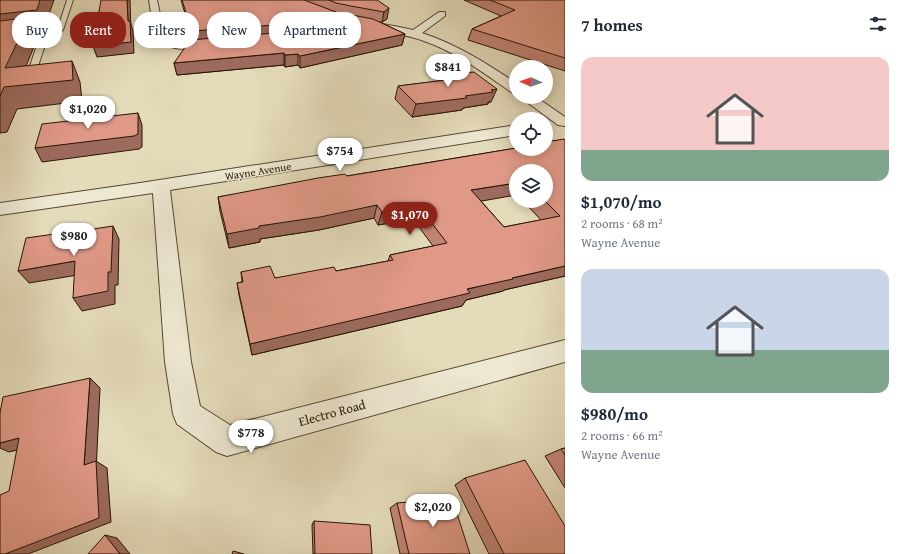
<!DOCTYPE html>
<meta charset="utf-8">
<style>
body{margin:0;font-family:"Gentium Book Plus",serif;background:#f6f6f7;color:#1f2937;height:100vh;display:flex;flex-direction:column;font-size:15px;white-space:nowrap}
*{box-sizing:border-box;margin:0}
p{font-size:13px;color:#747a83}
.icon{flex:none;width:22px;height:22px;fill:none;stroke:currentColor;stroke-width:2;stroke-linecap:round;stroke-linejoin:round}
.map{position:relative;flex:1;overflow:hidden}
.details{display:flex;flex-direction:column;background:#fff;width:340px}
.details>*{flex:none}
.guide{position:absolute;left:12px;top:12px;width:380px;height:36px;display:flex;gap:8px}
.needle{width:26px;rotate:272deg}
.tools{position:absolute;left:509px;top:60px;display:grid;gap:8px}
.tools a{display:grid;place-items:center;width:44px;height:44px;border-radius:50%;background:#fff;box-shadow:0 2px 10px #0003;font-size:20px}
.price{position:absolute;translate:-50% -34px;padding:0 9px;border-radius:14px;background:#fff;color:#222;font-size:13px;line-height:26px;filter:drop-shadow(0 1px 2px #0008)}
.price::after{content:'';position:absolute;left:50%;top:24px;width:12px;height:9px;margin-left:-6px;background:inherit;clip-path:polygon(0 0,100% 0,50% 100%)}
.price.active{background:#8f2418;color:#fff}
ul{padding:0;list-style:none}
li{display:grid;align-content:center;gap:8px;height:212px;padding:0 16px}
li span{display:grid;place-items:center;height:124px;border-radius:12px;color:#555}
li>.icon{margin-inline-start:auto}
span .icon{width:72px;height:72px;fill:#fffc;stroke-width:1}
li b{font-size:17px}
h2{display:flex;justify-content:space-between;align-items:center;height:48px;padding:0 16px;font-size:17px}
.chip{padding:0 14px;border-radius:16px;background:#fff;box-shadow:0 2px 10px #0003;font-size:14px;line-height:36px}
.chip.active{background:#8f2418;color:#fff}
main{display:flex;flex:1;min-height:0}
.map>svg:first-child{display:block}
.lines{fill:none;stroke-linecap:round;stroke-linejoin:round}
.service-casing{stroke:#564732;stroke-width:2}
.minor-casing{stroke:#564732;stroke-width:2}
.service{fill:#ede8d2;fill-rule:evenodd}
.minor{fill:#ede8d2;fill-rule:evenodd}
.wall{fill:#c18474;stroke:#261604;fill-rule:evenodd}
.shaded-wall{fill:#9d6b5e;stroke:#261604}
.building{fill:#e09987;stroke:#261604;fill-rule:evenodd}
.labels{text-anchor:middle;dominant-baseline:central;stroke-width:3;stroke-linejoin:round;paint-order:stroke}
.far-street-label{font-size:11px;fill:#261604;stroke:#ede8d2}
.street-label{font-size:13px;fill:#261604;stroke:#ede8d2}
</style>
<main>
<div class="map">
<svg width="565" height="554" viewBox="0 0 565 554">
<rect width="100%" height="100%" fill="#e4dbba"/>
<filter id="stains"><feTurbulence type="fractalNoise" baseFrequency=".005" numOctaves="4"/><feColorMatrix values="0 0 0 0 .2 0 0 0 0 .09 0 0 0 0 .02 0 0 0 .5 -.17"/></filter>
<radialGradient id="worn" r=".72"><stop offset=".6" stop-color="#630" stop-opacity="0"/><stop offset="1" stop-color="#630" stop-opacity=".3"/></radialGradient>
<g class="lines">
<defs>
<g id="service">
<polygon points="67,0 73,0 63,30 55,34 0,39 0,35 53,30 58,28"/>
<polygon points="43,37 47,39 32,84 31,86 25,86 24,84 38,42 29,42 25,40 29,38"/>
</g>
<g id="minor">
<path d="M 149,0 L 157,0 L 165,38 C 181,47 214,39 219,45 C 211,55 163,50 155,39 Z"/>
<path d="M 295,0 C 310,0 324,12 340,16 C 364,22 389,24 413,30 L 439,12 L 445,12 L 445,16 L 422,33 C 456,44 486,63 516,83 L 516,93 L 511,92 C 484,73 456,52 424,41 C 391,28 316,27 295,0 Z"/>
<polygon points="520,97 536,97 565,117 565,126 558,125"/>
<polygon points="516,125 516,135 170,190 191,362 200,406 230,425 565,340 565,362 227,456 216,452 177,424 173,414 165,362 153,193 0,215 0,203 140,183"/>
</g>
</defs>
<use href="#service" class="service-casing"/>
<use href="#minor" class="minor-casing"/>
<use href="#service" class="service"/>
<use href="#minor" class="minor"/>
</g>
<g class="wall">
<path d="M 181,0 L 377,0 L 387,19 L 382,22 L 380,22 L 405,34 L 402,45 L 300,68 L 298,65 L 285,67 L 284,65 L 177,75 L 174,63 L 193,40 ZM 336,13 L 349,16 L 327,27 L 324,27 L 335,22 Z"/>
<polygon points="464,0 565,0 565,71 468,40 472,29 501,16"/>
<polygon points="440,76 491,102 488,102 488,104 463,108 462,110 412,117 395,99 398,86 439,81"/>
<path d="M 565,140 L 565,276 L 504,290 L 503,291 L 466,300 L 462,306 L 252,355 L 239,295 L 237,283 L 242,282 L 241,272 L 275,278 L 336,271 L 388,261 L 390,255 L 433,246 L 413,219 L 378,225 L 374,218 L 319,230 L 260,239 L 260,242 L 229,248 L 220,211 L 218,197 L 408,166 ZM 546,171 L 546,201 L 523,201 L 541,220 L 504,227 L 481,201 Z"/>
<polygon points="565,448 565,488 545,456 561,449"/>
<polygon points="465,478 565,554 489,554 455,485"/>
<polygon points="397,503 470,554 400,554 390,508"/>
<polygon points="314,521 372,554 313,554 312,525"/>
</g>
<g class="shaded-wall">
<polygon points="40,0 54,0 44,28 28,30 35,44 18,86 72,61 80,82 82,101 17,109 7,132 0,133 0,96 5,68 0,34 0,14"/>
<polygon points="127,0 130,0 131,31 128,21"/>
<polygon points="389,8 387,19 382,22 384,12"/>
<polygon points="336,12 335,22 319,30 194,42 192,31"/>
<polygon points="130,21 133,31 134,53 97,57 93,46"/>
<polygon points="405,34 402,45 300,68 300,56"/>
<polygon points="284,53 284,65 177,75 174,63"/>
<polygon points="298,54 298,65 285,67 285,55"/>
<polygon points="497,89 491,102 488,102 488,104 463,108 462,110 412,117 416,104"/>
<polygon points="138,113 142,125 142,147 139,149 42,162 35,148"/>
<polygon points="516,183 516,195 465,204 471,190"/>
<polygon points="377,205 374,218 319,230 260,239 260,242 229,248 227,234 259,226"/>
<polygon points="418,205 413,219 378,225 382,212"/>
<polygon points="113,226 119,239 118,285 115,285 115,304 82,311 73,298"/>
<polygon points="75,261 84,274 29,283 18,271"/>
<polygon points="565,266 565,276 504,290 503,291 466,300 462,306 252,355 250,344 512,278"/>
<polygon points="90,378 100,388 96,472 84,465"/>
<polygon points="19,438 34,446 9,452 0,448 0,443"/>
<polygon points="96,461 107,468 111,522 28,554 5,554"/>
<polygon points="105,535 117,538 130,554 120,554"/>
</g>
<g class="building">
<polygon points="0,0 40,0 37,10 0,14"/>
<polygon points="101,0 127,0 128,21 130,21 131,42 93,46"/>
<polygon points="182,0 304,0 336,12 319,19 288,24 192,31"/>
<polygon points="329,0 377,0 389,8 384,12 351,6 336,3"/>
<polygon points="490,0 565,0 565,58 472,29 515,10"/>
<polygon points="352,15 373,19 405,34 300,56 298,54 285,55 284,53 174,63 190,40 288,32 327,27"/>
<polygon points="16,19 15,22 26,24 5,68 72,61 73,80 4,87 0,96 0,21"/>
<polygon points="474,72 497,89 491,90 493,92 465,96 467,98 416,104 398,86 445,80 440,76"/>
<polygon points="138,113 138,134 134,136 35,148 42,124"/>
<path d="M 564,139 L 565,140 L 565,266 L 512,278 L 513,279 L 467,289 L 470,293 L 250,344 L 237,283 L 243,282 L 241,272 L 270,266 L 275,278 L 334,267 L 336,271 L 393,260 L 390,255 L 447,243 L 418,205 L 382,212 L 377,205 L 320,217 L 259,226 L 259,228 L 227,234 L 218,197 L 318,178 L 345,174 L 347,176 L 408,166 L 516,148 L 516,149 L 546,149 L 546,142 ZM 516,171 L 546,171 L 546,201 L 545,201 L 560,216 L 504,227 L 471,190 L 516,183 Z"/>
<polygon points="113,226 111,272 108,272 108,291 73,298 75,261 18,271 26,238 62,233 61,234"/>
<polygon points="90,378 84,465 96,461 99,518 5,554 0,554 0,495 9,491 19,438 0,443 0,413 3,397"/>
<polygon points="565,448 565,455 561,449"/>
<polygon points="525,460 565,526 565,554 504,554 465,478"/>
<polygon points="452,498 470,554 409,554 397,503"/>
<polygon points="314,521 370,525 372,554 315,554"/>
<polygon points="105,535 120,554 88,554"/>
<polygon points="233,551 244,554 232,554"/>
</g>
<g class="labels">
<g class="far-street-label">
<text transform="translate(258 171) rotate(-9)">Wayne Avenue</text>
</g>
<g class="street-label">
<text transform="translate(332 413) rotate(-15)">Electro Road</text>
</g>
</g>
<rect width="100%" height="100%" filter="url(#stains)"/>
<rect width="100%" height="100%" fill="url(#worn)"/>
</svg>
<div class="tools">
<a><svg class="needle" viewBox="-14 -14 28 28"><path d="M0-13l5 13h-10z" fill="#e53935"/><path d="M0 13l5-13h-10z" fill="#747a83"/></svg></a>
<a><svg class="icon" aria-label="locate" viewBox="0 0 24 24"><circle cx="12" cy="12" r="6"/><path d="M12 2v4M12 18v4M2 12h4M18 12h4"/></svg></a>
<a><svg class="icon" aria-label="layers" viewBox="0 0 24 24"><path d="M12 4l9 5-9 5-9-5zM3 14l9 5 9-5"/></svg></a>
</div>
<b class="price" style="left:448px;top:88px">$841</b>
<b class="price" style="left:88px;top:130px">$1,020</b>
<b class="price" style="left:340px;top:172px">$754</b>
<b class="price active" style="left:410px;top:236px">$1,070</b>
<b class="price" style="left:74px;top:257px">$980</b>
<b class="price" style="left:251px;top:454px">$778</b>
<b class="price" style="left:433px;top:528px">$2,020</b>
<div class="guide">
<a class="chip">Buy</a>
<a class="chip active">Rent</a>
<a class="chip">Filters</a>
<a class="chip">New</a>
<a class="chip">Apartment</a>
</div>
</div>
<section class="details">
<h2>7 homes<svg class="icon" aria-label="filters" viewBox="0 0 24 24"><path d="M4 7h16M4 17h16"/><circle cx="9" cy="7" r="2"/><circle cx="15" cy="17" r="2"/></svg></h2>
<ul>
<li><span style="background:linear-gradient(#f6c9c9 75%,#7fa58c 0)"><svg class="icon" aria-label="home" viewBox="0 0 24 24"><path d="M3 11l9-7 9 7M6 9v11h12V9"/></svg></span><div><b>$1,070/mo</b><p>2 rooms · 68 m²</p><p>Wayne Avenue</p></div></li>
<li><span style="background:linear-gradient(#c9d6e8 65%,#7fa58c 0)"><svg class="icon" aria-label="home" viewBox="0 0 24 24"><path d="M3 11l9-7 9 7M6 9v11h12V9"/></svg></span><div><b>$980/mo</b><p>2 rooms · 66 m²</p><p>Wayne Avenue</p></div></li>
</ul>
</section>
</main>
